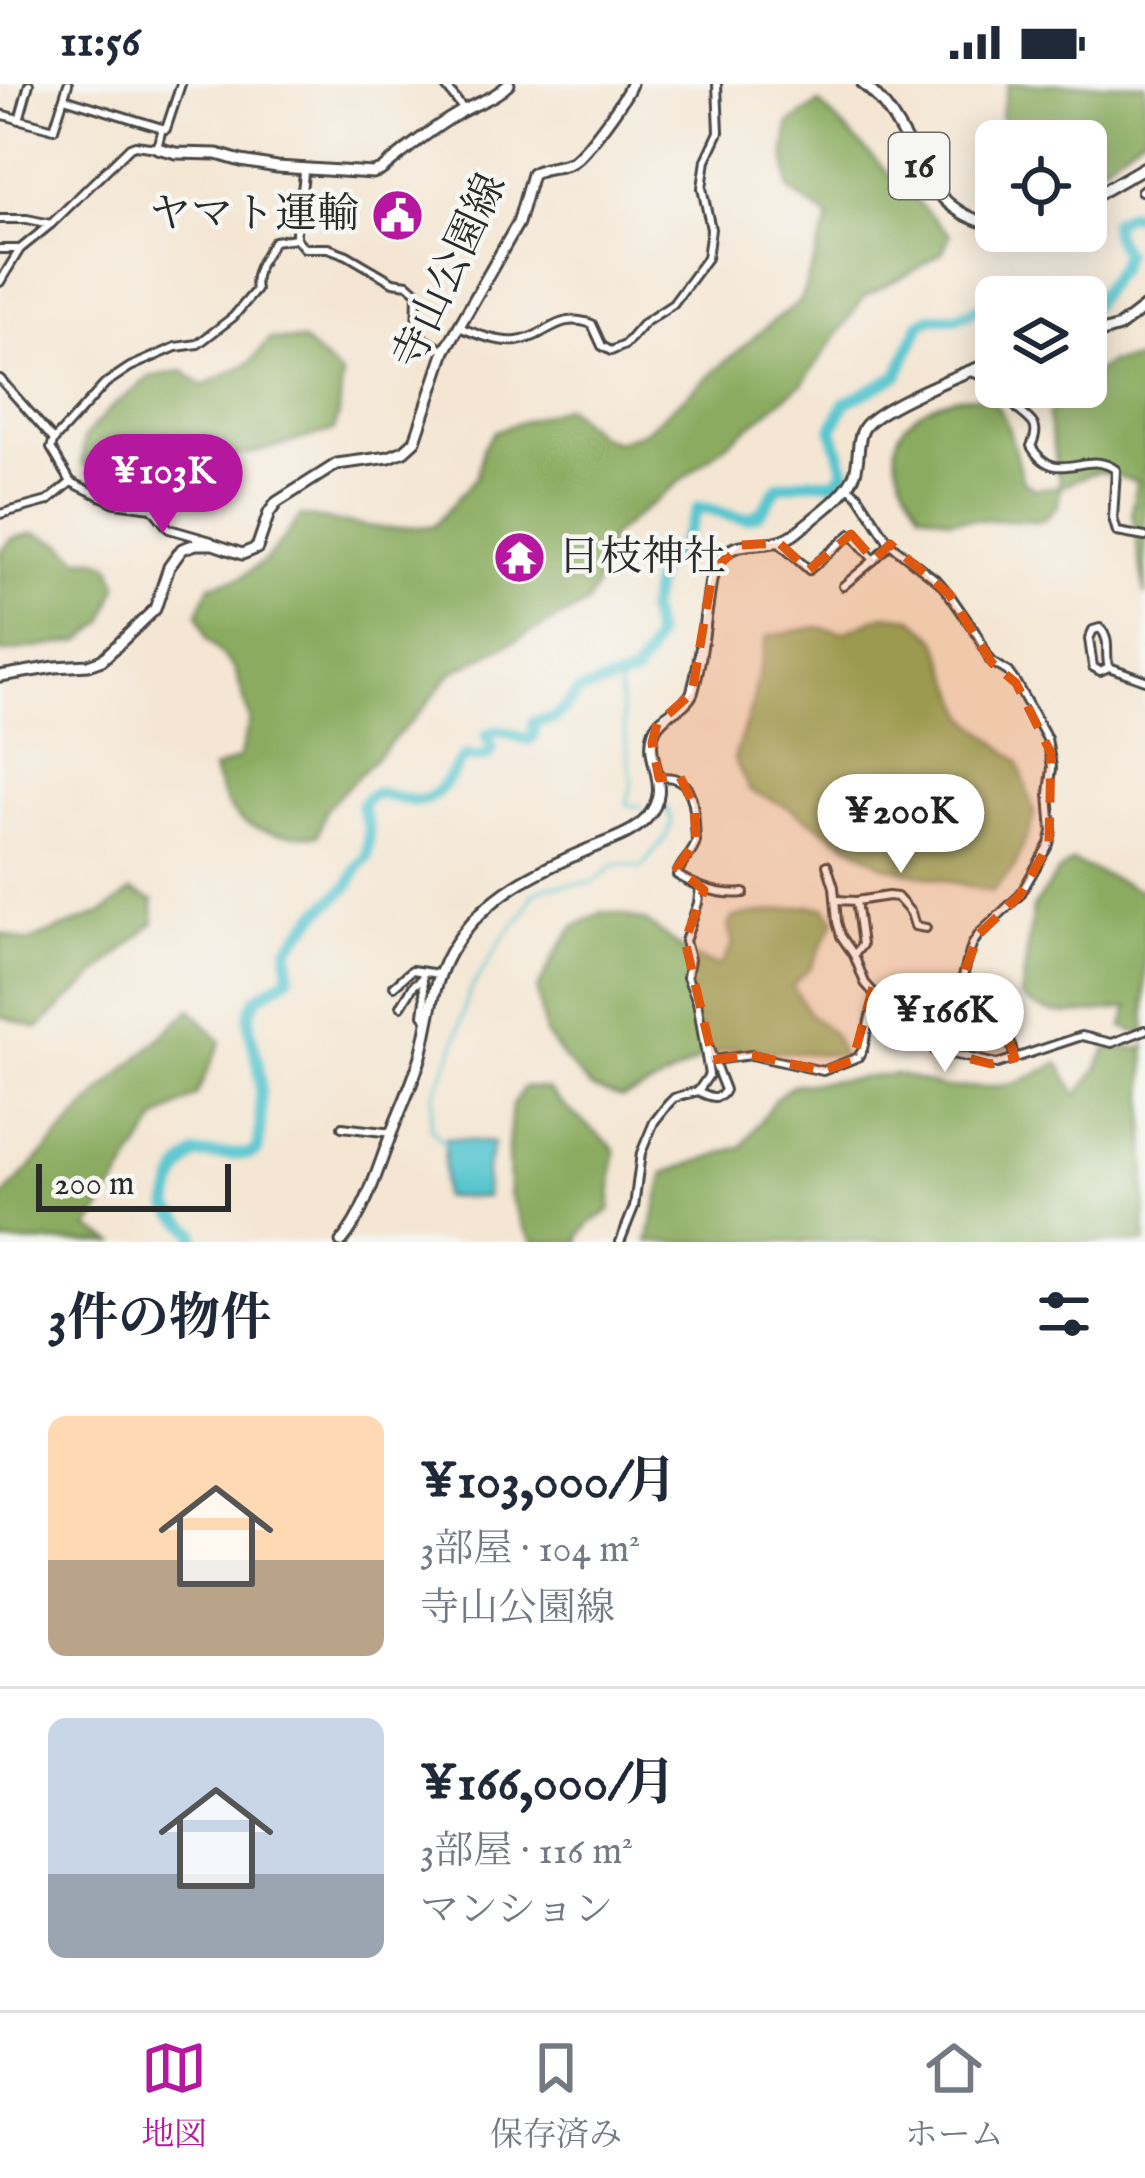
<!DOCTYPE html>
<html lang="ja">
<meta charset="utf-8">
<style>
body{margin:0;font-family:"IM FELL English","Noto Serif JP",serif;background:#f6f6f7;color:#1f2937;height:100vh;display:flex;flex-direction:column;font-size:45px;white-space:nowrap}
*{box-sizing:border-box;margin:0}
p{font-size:39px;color:#747a83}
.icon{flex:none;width:66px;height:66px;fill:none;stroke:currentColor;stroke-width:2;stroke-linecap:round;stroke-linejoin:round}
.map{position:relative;height:1158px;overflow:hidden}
.panel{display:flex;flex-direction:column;background:#fff;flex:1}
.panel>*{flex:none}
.tools{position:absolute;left:975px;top:36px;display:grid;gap:24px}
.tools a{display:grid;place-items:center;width:132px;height:132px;border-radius:18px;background:#fff;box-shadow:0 6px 30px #0003;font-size:60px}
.scale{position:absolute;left:36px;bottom:30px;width:195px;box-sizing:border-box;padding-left:12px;border:6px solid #2b2b2b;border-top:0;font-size:33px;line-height:42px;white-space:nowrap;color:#2b2b2b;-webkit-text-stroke:9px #f6f6f2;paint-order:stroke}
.price{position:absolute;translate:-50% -102px;padding:0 27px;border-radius:42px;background:#fff;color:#222;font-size:39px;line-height:78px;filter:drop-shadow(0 3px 6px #0008)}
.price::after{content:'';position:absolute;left:50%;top:72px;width:36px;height:27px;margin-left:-18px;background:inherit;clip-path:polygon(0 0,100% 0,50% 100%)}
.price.on{background:#b5179e;color:#fff}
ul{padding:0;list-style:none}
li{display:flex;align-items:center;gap:36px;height:300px;padding:0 48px}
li+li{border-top:3px solid #e0e1e3}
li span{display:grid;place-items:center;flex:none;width:336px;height:240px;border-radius:18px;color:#555}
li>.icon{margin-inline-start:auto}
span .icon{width:144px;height:144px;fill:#fffc;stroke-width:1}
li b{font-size:51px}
h2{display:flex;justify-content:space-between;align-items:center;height:144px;padding:0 48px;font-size:51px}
.status{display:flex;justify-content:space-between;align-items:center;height:84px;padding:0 60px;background:#fff;direction:ltr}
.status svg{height:33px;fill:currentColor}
.tabs{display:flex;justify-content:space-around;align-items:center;height:168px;border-top:3px solid #e0e1e3;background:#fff;font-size:33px;color:#747a83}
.tabs a{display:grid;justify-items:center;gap:6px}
.tabs .on{color:#b5179e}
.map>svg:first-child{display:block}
.forest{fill:#8bac60;stroke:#5b6c46;stroke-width:3}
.water{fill:#58c6cf;stroke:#42787d;stroke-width:3}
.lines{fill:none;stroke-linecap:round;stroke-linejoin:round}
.stream{stroke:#58c6cf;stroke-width:3}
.river{stroke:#58c6cf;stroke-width:12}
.street-casing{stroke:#494744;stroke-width:12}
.secondary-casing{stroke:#494744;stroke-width:15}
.primary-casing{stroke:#494744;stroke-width:15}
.street{stroke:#fff;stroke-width:6}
.secondary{stroke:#fff;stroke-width:9}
.primary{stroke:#fff;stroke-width:9}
.marked{fill:#df570e;fill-opacity:0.2;stroke:#df570e;stroke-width:9;stroke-dasharray:24 15;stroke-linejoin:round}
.labels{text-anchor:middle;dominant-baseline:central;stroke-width:9;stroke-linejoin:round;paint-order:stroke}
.shield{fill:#f6f6f2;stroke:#686867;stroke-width:3}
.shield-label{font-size:39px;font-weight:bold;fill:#2b2b2b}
.poi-label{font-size:42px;fill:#2b2b2b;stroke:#f6f6f2;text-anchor:end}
.street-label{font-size:42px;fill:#2b2b2b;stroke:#f6f6f2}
</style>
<div class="status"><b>11:56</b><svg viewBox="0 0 49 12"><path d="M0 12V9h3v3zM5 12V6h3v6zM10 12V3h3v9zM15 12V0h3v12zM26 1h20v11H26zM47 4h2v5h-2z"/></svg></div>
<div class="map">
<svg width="1145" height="1158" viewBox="0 0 1145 1158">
<rect width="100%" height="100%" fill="#f6f6f2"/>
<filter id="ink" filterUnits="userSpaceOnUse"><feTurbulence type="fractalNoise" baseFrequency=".00833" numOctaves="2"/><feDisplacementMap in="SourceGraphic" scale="24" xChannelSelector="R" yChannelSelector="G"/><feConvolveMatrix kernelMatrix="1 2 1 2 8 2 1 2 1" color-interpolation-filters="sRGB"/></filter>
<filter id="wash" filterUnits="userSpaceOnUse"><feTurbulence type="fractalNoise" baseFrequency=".004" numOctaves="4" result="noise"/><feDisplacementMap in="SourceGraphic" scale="48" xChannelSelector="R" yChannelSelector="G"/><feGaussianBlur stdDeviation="2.7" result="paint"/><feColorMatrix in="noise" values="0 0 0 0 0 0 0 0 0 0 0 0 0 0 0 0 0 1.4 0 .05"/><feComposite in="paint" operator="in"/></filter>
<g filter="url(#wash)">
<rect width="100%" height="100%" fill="#f4e6d3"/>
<g class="forest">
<polygon points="1008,0 1145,0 1145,49 1086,94 1086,57 1010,57 1001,31"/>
<path d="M 819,19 L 950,151 L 942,169 L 910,189 L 865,212 L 802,300 L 610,453 L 607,478 L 587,520 L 451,589 L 422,626 L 326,725 L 318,751 C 296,752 261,750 242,737 C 228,727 218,702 213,686 L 239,674 L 250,636 L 235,585 L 207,555 L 198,530 L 210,501 L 240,494 L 267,475 L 301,432 L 388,445 L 434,442 L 477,392 L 483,364 L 495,347 L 565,323 L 600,352 L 616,358 L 644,348 L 773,237 L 800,218 L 829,134 L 789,106 L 785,68 L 789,40 Z"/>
<polygon points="270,255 303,257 342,292 339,329 334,346 250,370 216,374 184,392 145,398 109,396 82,379 84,354 108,326 150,293 183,287 203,302 251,278"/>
<path d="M 1145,275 L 1145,512 L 1132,428 L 1136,397 L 1098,387 L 1061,402 L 1057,423 L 1042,437 L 949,435 L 920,427 C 909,408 891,380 897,356 C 906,322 976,296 999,325 C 1011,340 1016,378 1023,397 L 1036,405 L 1060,402 L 1048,331 L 1076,303 L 1086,303 L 1086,295 L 1109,279 Z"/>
<polygon points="35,449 63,460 79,475 97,475 110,480 118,501 104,538 81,557 0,569 0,467 13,454"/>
<polygon points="884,531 913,534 937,555 968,634 1018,677 1035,731 1015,783 992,808 884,782 786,722 749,706 734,675 752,620 767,552 818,543 843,548"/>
<path d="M 1072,778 L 1145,808 L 1145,952 L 1123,943 L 1128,924 C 1092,928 1049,939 1021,913 L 1033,824 L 1058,788 Z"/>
<polygon points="131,807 153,816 154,838 38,944 0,932 0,849 27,858 104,828"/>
<polygon points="805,822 825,823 835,836 811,883 792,902 811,932 833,949 842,971 731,965 706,972 660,998 622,1014 592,1004 564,975 545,950 537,907 555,870 574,843 602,828 620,830 647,838 691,873 720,882 733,861 728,842 734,833"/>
<polygon points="191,925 221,958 196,1012 158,1035 89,1144 114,1158 0,1158 0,1116 99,1010"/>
<polygon points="1145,961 1145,1158 648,1158 665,1089 743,1062 775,1015 792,1001 897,990 945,1004 986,1003 1015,1000 1059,979 1077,1012 1097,985 1106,965 1143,964"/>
<path d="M 524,1003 L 548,1005 C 568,1029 593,1044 615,1065 L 610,1126 L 591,1139 L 580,1152 L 580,1158 L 534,1158 L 522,1140 L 509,1110 L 508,1063 L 512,1021 Z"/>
</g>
<polygon class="water" points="446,1054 493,1059 486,1088 486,1113 442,1113"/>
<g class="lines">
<g class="stream">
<polyline points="623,595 619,605 632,699 627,720 641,723"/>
<polyline points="448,1065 430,1043 433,1013 455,961 469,908 505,851 524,830 533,810 548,802 593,799 613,782 623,780 641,784 666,753 672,739 667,724"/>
</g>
<g class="river">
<polyline points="1086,230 1119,183 1124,169 1114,150 1113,138 1130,129 1145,137"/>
<path d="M 194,1158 L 194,1148 L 169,1124 C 171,1102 178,1084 195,1071 L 248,1070 L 257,1067 C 262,1047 261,1000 258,980 C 254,958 241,935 257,914 C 261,910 281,899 289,892 L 288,864 L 316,831 L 349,801 L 359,781 L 367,774 C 368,764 370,751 368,742 C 364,724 354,719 377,709 C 390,711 403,716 416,717 C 441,717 450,687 465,672 L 479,674 L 488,671 L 492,665 L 486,652 C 500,641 514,653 529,656 L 534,651 L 533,638 L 555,634 L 579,607 L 634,591 L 649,568 L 655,553 L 649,526 L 657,488 L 681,460 L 698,424 C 718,423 742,444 760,428 C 768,421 771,410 779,402 L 811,397 L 835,398 L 845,387 L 832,345 L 845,319 L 898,291 L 920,240 L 931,234 L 957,234 L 996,216"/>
</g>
</g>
</g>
<g filter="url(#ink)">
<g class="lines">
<defs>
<g id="street">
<polyline points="444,0 464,26"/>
<polyline points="64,14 162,44"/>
<polyline points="0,30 54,45 68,0"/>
<polyline points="19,36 29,0"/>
<polyline points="1141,107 1145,104"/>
<polyline points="0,135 27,135 51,140"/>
<path d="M 296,154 C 295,130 304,109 304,85"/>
<polyline points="0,165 20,165"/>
<polyline points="0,198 20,165 51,140 130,63 135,61 157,64 162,44 166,45 181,0"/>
<path d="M 459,243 C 476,250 499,259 517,257 C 548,253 557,227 592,240 L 602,262 L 611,267 L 625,261 L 644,239 L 673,220 L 707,174 L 711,145 L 702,104 L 706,76 L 719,48 L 717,0"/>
<polyline points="971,288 996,297"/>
<polyline points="0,295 54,356 51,364 71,398 115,419 152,424 169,445 211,457"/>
<path d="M 1006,303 C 1008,307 1012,318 1014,321 C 1028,338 1043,337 1031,362 C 1056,405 1087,363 1116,386 L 1113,434 L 1117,448 L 1145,453"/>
<path d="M 54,356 L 106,299 L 130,283 L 176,263 L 198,260 L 233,233 L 256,206 C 252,188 265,172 274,157 L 296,154 L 304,164 L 328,164 L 347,171 L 393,198 L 408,200 L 417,208 L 416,250 L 445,267"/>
<polyline points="848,403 858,411 890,460 939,498 949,510 978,552 990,577 1008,588 1016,599 1047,655 1052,683 1049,710 1052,748 1049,760 1020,811 979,850 972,861 963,892 964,911 973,931 1009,955 1015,974"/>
<polyline points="0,430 48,417 71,398"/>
<polyline points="779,459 809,486 851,450 874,476 890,460"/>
<polyline points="843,502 874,476"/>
<path d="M 1109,583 C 1104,569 1112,557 1100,544 L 1093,546 L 1089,555 L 1093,583 L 1100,587 L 1109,583 L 1145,596"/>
<path d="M 659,694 C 688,689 694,713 695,738 C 695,740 696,755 696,758 C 693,771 680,778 677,791 C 697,803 720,812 744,809"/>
<polyline points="827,781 834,803 837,838 841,852 854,871 865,899 888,925 900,930 934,966 997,980 1082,952 1112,959 1145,946"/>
<polyline points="836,816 856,817 862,861 854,871"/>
<polyline points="856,817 888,812 897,813 911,829 915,842 926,844"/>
<polyline points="422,888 425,916 423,931 428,936"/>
<polyline points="394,902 412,886 439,890"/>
<polyline points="877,909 921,910"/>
<polyline points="401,922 414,901 422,895"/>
<polyline points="713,976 751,971 823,987 858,973 863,965 870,932 888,925"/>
<path d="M 698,1007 C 707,1012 720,1018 725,1006 L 706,957"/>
<polyline points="342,1043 392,1049"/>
<polyline points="620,1158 634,1123 641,1069 654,1038 668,1020 674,1014 698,1007 709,991 697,917 687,893 690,875 685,857 698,819 700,804"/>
</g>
<g id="secondary">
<path d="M 157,64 L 176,69 L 217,70 L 241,77 L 277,83 L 373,89 L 381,86 C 406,66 431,45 459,29 C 476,19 495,14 509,0"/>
<polyline points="1086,253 1119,243 1145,223"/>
<path d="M 0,592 L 55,583 L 88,581 L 102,576 L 155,525 L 169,483 L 182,465 L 196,460 L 213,460 L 242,470 L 257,464 L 269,429 L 277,418 L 337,380 L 389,373 L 404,367 L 415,357 L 445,267 L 518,139 L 532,90 C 544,82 556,85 570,79 C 582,75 626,14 631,0"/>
<path d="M 341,1158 C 366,1127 377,1087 391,1050 C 401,1024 413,999 421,972 C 431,933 432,894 456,859 C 488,810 537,787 589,765 C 608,757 632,750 646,735 C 675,703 643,677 654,647 C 661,629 684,626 692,609 C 701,580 703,547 708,517 C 710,505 710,492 716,481 C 734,447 769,471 797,448 C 815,432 847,412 855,389 C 860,374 856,357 864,344 C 876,324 971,285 996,278"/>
</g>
<g id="primary">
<path d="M 863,0 C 919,44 914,127 996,141"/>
<polyline points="1086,117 1145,83"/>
</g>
</defs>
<use href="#street" class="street-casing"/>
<use href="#secondary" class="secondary-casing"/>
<use href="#primary" class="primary-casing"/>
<use href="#street" class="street"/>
<use href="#secondary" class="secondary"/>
<use href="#primary" class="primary"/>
</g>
</g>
<path class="marked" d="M 851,450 L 874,476 L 890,460 L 949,510 L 992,579 L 1016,599 L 1051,669 L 1049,760 L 1020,811 L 979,850 L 963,892 L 973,931 L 1009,955 L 1015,974 L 991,980 L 934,966 L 874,899 L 853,976 L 823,987 L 751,971 L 713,976 L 685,857 L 704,806 L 677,784 L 696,757 L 694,721 L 679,691 L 659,694 L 652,659 L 657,640 L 692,609 L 713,486 L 741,461 L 779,459 L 809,486 Z"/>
<defs>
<symbol id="civic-disc" viewBox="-11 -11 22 22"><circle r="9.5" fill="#b5179e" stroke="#f6f6f2"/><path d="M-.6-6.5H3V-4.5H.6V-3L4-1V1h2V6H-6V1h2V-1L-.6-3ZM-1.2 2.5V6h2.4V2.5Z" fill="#fff"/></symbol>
<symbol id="temple-disc" viewBox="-11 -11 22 22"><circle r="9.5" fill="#b5179e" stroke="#f6f6f2"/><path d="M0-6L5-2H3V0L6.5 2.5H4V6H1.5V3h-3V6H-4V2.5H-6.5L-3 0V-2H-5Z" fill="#fff"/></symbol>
</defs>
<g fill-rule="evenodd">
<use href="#civic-disc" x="368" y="102" width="59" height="59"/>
<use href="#temple-disc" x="490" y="444" width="59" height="59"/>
</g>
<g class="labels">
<rect class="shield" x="889" y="49" width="60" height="66" rx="9"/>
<g class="shield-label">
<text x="919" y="82">16</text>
</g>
<g class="poi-label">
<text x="359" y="131">ヤマト運輸</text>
<text x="558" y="474" text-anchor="start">日枝神社</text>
</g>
<g class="street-label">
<text transform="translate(451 188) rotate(-65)">寺山公園線</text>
</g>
</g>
</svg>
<div class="tools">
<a><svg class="icon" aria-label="locate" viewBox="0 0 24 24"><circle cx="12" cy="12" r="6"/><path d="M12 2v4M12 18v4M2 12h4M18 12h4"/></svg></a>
<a><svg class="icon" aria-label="layers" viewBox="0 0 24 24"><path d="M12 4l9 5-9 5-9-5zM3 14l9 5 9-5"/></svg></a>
</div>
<div class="scale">200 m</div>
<b class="price on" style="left:163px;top:452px">¥103K</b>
<b class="price" style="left:901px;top:792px">¥200K</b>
<b class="price" style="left:945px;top:991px">¥166K</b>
</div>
<section class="panel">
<h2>3件の物件<svg class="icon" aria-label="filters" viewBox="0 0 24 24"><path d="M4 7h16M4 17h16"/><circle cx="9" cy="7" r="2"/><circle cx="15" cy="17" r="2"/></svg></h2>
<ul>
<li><span style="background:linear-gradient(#ffd9b3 60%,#b9a48a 0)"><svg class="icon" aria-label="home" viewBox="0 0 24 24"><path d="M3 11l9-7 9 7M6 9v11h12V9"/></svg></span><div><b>¥103,000/月</b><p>3部屋 · 104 m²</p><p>寺山公園線</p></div></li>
<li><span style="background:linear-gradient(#c9d6e8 65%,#9aa5b1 0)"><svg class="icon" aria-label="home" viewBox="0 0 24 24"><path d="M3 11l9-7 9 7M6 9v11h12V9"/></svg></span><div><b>¥166,000/月</b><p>3部屋 · 116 m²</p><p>マンション</p></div></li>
</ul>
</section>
<nav class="tabs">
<a class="on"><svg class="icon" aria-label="map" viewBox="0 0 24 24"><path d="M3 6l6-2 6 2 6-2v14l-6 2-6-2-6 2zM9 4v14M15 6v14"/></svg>地図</a>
<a><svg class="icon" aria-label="saved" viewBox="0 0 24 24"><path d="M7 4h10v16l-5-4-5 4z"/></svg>保存済み</a>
<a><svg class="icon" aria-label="home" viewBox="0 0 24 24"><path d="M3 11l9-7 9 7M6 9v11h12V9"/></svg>ホーム</a>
</nav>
